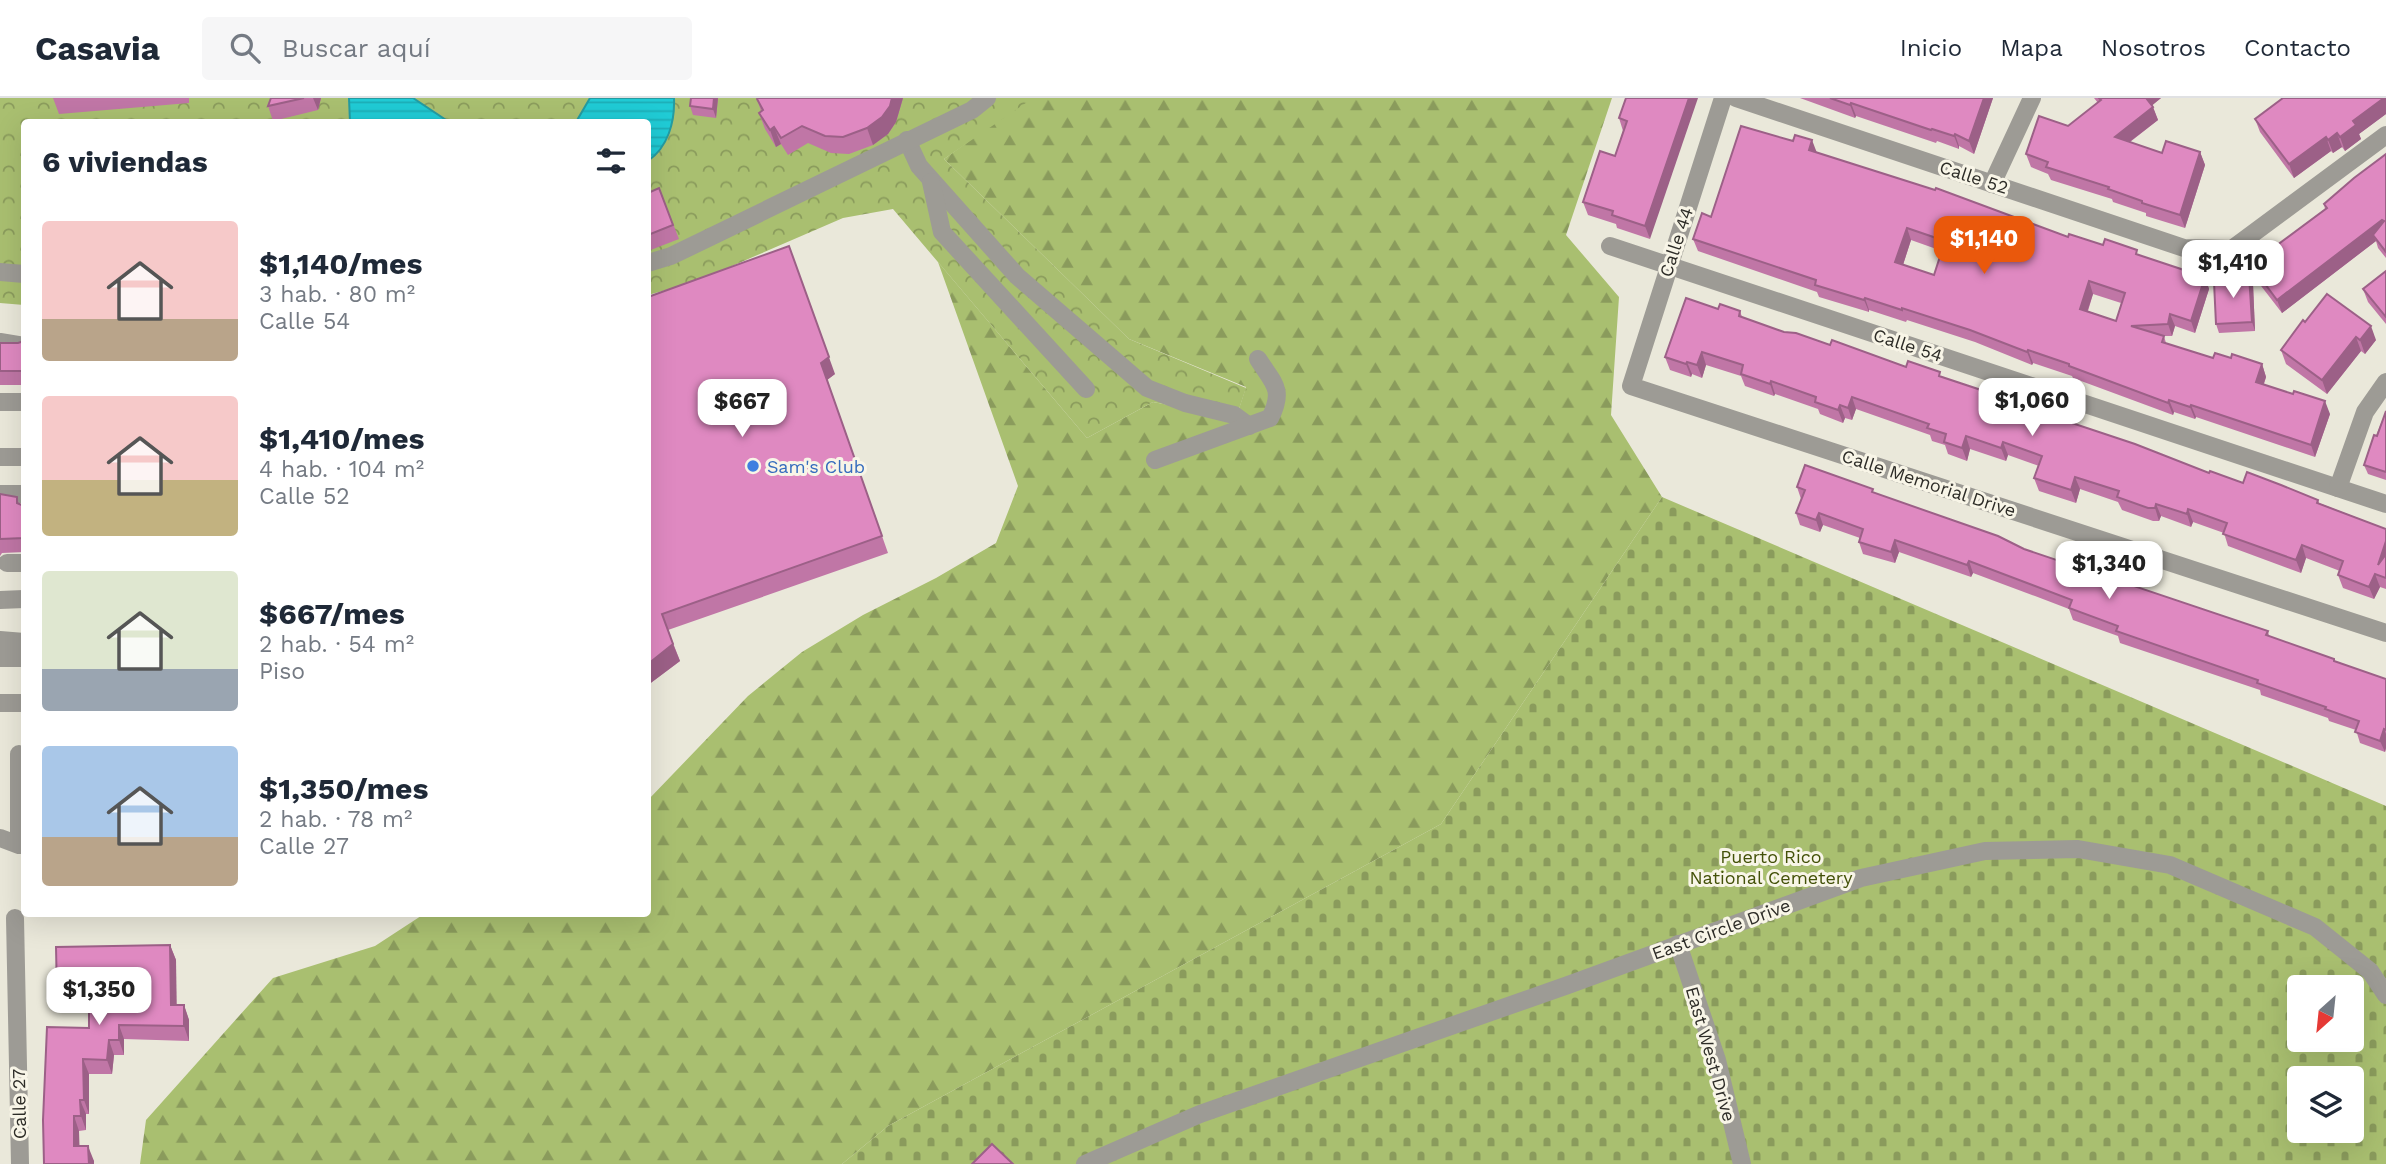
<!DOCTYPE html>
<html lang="es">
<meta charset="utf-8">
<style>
body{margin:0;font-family:"Work Sans",sans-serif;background:#f6f6f7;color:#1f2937;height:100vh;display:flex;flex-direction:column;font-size:26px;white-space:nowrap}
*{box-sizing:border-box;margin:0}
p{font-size:23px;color:#747a83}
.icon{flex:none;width:38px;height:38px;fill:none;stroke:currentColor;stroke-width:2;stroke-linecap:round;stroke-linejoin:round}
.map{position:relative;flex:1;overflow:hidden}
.side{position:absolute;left:21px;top:21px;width:630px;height:798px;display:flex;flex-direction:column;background:#fff;border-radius:7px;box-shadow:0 7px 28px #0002}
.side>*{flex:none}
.needle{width:46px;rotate:207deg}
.buttons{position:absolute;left:2287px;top:877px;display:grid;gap:14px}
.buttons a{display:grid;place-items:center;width:77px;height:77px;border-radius:7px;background:#fff;box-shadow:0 7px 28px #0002;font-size:35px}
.price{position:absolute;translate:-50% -60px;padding:0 16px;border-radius:14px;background:#fff;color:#222;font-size:23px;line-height:46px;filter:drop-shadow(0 2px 4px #0008)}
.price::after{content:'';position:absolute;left:50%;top:42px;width:21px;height:16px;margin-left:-10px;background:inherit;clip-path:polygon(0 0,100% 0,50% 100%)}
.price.current{background:#ea580c;color:#fff}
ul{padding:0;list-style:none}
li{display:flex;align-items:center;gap:21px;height:175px;padding:0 21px}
li span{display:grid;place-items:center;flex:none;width:196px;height:140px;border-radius:7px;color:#555}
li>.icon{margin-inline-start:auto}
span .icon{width:84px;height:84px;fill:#fffc;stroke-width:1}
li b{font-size:30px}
h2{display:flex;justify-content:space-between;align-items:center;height:84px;padding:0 21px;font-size:30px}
header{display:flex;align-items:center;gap:42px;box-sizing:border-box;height:98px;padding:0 35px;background:#fff;border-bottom:2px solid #e0e1e3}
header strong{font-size:33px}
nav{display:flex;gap:38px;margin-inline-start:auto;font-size:24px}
.search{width:490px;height:63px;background:#f6f6f7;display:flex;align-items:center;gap:18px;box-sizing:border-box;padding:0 24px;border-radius:7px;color:#747a83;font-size:26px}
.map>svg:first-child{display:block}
.forest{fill:url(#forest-firs)}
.cemetery{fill:url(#cemetery-stones);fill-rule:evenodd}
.park{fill:url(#park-crowns)}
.water{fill:url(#water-rules);stroke:#249ba1;stroke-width:2}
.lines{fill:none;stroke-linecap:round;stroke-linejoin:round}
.minor{stroke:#9d9b95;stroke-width:18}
.wall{fill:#c076a6;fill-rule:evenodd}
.shaded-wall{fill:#9c6087}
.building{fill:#df89c1;stroke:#9c6087;stroke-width:2;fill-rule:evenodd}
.shop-dot{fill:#3f7fe0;stroke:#f8f5e7;stroke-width:2.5}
.labels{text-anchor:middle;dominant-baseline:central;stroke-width:6;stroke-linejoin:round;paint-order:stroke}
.street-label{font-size:18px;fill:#2d2c27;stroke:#f8f5e7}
.shop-label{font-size:18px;fill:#366cbe;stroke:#f8f5e7;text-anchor:start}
.park-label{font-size:18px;fill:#435108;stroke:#f8f5e7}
</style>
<header>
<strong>Casavia</strong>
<div class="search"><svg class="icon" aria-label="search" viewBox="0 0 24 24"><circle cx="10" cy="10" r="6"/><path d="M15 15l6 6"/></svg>Buscar aquí</div>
<nav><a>Inicio</a><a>Mapa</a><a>Nosotros</a><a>Contacto</a></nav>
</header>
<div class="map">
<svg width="2386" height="1066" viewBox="0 0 2386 1066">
<defs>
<pattern id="forest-firs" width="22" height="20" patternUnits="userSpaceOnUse" patternTransform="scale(1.75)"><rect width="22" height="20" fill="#a9bf70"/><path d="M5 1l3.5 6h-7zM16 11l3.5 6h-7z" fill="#8a9b5c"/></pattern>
<pattern id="cemetery-stones" width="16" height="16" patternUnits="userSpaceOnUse" patternTransform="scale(1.75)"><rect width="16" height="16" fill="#a9bf70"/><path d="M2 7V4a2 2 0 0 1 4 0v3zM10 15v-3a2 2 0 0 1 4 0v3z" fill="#8a9b5c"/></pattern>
<pattern id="park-crowns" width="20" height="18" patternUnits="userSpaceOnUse" patternTransform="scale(1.75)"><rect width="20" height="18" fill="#a9bf70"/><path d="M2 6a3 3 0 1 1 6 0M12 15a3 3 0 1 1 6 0" fill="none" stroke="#8a9b5c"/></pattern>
<pattern id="water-rules" width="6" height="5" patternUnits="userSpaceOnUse" patternTransform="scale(1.75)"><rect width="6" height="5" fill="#20cbd5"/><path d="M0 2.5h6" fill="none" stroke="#1daeb7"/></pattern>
</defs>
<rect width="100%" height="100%" fill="#eae8da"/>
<polygon class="forest" points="1029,0 1612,0 1566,137 1619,199 1611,317 1662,399 1441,726 888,1028 842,1066 140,1066 146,1022 273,880 375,848 424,816 648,816 648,702 748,598 802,554 863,517 936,480 996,445 1018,388 938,164 1087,340 1153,304 1236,320 1246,289 1129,241 944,61"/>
<path class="cemetery" d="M 1662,399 L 2386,708 L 2386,1066 L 842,1066 L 888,1028 L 1441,726 ZM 2300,889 L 2352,889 L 2352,942 L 2300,942 ZM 2300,980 L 2352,980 L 2352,1032 L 2300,1032 Z"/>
<polygon class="park" points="0,0 1033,0 944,61 1129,241 1246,290 1236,320 1153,304 1087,340 893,111 843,120 695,184 648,197 648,24 24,24 24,207 0,205"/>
<g class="water">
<polygon points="349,0 413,0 449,24 350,24"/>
<path d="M 590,0 L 674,0 C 675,24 668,49 648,63 L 648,24 L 576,24 Z"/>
</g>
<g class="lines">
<g class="minor">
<polyline points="1723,0 1631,288 2386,535"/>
<polyline points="1736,0 2184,150 2232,151 2386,37"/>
<polyline points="907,42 919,68 1017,178 1147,290 1185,305 1234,317 1249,328"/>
<polyline points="931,84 942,134 1086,291"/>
<polyline points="1992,86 2032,0"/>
<polyline points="1610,148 2386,406"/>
<polyline points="648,165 671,158 972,12 987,0"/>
<polyline points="0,174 24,176"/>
<polyline points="0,244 24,248"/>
<polyline points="0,304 24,304"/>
<polyline points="0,359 24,359"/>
<path d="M 1155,362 L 1270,320 C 1285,291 1273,285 1258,261"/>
<polyline points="2338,390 2365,314 2386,284"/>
<polyline points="0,396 24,396"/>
<polyline points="7,465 24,465"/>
<polyline points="0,502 24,501"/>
<polyline points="0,542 24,544"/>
<polyline points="0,560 24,560"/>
<polyline points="0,605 24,605"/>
<polyline points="0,740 19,747 19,656"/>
<polyline points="15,820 20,1066"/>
<polyline points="1678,846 1717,962 1742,1066"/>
<polyline points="1085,1066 1200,1016 1568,887 1861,780 1985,753 2078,751 2170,767 2315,829 2370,873 2386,897"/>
</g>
</g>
<g class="wall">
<polygon points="53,0 189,0 189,5 59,16"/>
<polygon points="271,0 321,0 318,12 273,23 268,8"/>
<polygon points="691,0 718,0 716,20 693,17 690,8"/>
<polygon points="758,0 903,0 896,24 888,36 873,47 849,56 831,55 808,45 788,57 781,46 776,49 765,31 759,15 761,13 757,1"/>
<polygon points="1626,0 1650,141 1617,130 1616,126 1588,117 1583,104 1615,58 1623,33 1619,20"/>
<polygon points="1800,0 1993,0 1974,56 1959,48 1959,51 1937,43 1936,45 1856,18 1855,20"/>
<polygon points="2094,0 2161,0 2152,7 2158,22 2130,44 2162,55 2200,54 2205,67 2185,130 2146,118 2146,115 2113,104 2112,101 2051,82 2048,76 2031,69 2026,56 2068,28 2098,5"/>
<polygon points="2386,0 2386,16 2359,36 2361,41 2345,53 2342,49 2333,55 2331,53 2294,80 2260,34 2255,21"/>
<path d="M 1793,43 L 1817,55 L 2068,139 L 2139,157 L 2205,179 L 2209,191 L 2195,235 L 2175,228 L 2172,238 L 2164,238 L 2166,245 L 2213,260 L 2231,260 L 2262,266 L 2266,279 L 2264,286 L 2330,316 L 2315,359 L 2196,319 L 2195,321 L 2174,314 L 2173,317 L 2073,280 L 2072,278 L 2033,265 L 2032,267 L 1975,244 L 1907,222 L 1906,224 L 1869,212 L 1869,214 L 1819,199 L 1817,194 L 1698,153 L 1693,141 L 1711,119 ZM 1911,142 L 1942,153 L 1934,177 L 1903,167 ZM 2093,196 L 2121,205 L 2116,223 L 2088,213 Z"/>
<polygon points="2386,56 2386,160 2378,150 2376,143 2282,215 2258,184 2254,171 2267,161 2265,156 2325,111 2324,106"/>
<polygon points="659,90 679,141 648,153 648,95"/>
<polygon points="2386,173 2386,226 2368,204 2363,191"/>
<polygon points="2249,177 2253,186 2255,233 2219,235 2216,226 2216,185"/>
<polygon points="648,199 835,276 827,282 888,455 668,532 680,563 648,587"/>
<polygon points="1718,211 1740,213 1742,219 1784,234 1942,279 1982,295 2016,307 2017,310 2209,375 2243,385 2318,402 2319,405 2386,431 2386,491 2380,489 2374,501 2343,490 2338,477 2340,473 2306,460 2301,475 2228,448 2224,435 2193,424 2191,429 2161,418 2159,423 2153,423 2122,412 2118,404 2080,391 2076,405 2039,393 2034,380 2039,368 2008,357 2006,363 1970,351 1967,363 1948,356 1945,347 1932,343 1930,337 1856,311 1852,322 1845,320 1843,325 1820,316 1818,311 1775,296 1774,298 1745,288 1741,278 1706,267 1702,280 1692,276 1691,279 1670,272 1665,259"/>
<polygon points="2305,224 2376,242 2365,256 2361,253 2327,296 2286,266 2281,252"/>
<polygon points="24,243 24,287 0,287 0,245 18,245"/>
<polygon points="2386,313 2386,382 2368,376 2364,367"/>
<polygon points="1797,389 1874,395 2024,451 2268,533 2269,538 2335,563 2386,581 2386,650 2385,654 2360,645 2356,632 2329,623 2328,620 2261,597 2260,592 2120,545 2118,538 2073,522 2069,511 2035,498 1973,475 1971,479 1899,454 1895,465 1863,456 1859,444 1860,440 1823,427 1820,434 1800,427 1796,415 1801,401"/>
<polygon points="0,396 17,399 19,406 24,408 24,454 2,455 0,458"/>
<polygon points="170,847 176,862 176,907 184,907 189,922 189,943 124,941 124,957 114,957 112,976 89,976 89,1016 86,1016 86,1032 79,1033 79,1048 94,1063 94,1066 44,1066 89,930 89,911 62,911 57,897"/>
</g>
<g class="shaded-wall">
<polygon points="313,0 321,0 318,12"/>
<polygon points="714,0 718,0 716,20 713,11"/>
<polygon points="892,0 903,0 896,24 888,36 873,47 867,30"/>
<polygon points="1689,0 1698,0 1650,141 1645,128"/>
<polygon points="1984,0 1993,0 1974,56 1969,43"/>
<polygon points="2145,0 2161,0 2149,10"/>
<polygon points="2384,0 2386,0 2386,16 2359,36 2361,41 2345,53 2340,39 2353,23"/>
<polygon points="1851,5 1856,18 1855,20 1850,7"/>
<polygon points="2153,9 2158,22 2119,52 2115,39"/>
<polygon points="774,29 781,46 776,49 770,32"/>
<polygon points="2337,35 2342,49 2333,55 2328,42"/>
<polygon points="1955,36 1959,48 1959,51 1954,38"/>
<polygon points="2326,39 2331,53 2294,80 2289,66"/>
<polygon points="1812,42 1817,55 1809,52"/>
<polygon points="2200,54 2205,67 2185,130 2180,117"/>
<polygon points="2382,122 2386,132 2373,137 2376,143 2282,215 2277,202"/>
<polygon points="1907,130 1911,142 1900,176 1895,164"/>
<polygon points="789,148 835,276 827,282 888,455 821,265"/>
<polygon points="2249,177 2253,186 2255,233 2252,224"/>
<polygon points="2205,179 2209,191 2195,235 2191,223"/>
<polygon points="2089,183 2093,196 2084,223 2080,211"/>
<polygon points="1865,200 1869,212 1869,214 1864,202"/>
<polygon points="2170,216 2175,228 2172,238 2168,226"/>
<polygon points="2371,228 2376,242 2365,256 2360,242"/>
<polygon points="2356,239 2361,253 2327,296 2322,282"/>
<polygon points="2028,252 2033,265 2032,267 2027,254"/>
<polygon points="1702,254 1706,267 1702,280 1697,267"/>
<polygon points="1687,264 1692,276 1691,279 1686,266"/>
<polygon points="2262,266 2266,279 2260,296 2256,284"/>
<polygon points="1771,283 1775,296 1774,298 1770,286"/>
<polygon points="1852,299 1856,311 1852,322 1848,310"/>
<polygon points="2169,302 2174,314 2173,317 2168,305"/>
<polygon points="2325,303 2330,316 2315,359 2311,347"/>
<polygon points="1840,307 1845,320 1843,325 1838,312"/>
<polygon points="2191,307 2196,319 2195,321 2190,309"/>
<polygon points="1966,338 1970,351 1967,363 1962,350"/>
<polygon points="2003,344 2008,357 2006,363 2001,350"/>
<polygon points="2075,379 2080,391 2076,405 2071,392"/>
<polygon points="2156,406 2161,418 2159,423 2155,410"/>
<polygon points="2188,411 2193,424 2191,429 2187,416"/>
<polygon points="1819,415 1823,427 1820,434 1816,422"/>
<polygon points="1895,442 1899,454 1895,465 1891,454"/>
<polygon points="2386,443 2386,470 2383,479 2378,467"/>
<polygon points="2302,447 2306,460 2301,475 2296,462"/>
<polygon points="1969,463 1973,475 1971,479 1967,467"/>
<polygon points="2375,476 2380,489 2374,501 2369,489"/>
<polygon points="673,546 680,563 648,587 648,566"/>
<polygon points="2384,631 2386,636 2386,650 2385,654 2380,643"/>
<polygon points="170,847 176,862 177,921 171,907"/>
<polygon points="184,907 189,922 189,943 184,928"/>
<polygon points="119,927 124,941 124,957 119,942"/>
<polygon points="109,942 114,957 112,976 107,962"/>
<polygon points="83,961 89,976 89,1016 84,1002"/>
<polygon points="80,1002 86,1016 86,1032 81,1018"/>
<polygon points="74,1018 79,1033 80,1063 74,1048"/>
<polygon points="88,1048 94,1063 94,1066 89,1066"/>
</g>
<g class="building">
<polygon points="271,0 304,0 268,8"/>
<polygon points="691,0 714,0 713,11 690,8"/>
<polygon points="758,0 892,0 890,8 882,19 867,30 843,39 825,38 802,28 781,40 774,29 770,32 759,15 763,12 757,1"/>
<polygon points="1626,0 1689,0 1645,128 1612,117 1613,113 1583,104 1600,53 1615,58 1627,23 1619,20"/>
<polygon points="1830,0 1984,0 1969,43 1955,36 1954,38 1932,31 1931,32 1851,5 1850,7"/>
<polygon points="2099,0 2146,0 2153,9 2115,39 2162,55 2166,43 2200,54 2180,117 2142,105 2142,103 2108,91 2109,89 2046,69 2048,64 2026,56 2039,18 2068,28 2101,2"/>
<polygon points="2283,0 2384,0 2353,23 2356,27 2340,39 2337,35 2328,42 2326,39 2289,66 2255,21"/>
<path d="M 1741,28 L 1793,43 L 1795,37 L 1812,42 L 1809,52 L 1935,92 L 1936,90 L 2068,139 L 2069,136 L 2103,147 L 2105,141 L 2137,152 L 2136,156 L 2205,179 L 2191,223 L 2170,216 L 2168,226 L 2131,228 L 2164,238 L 2162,244 L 2213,260 L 2215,255 L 2231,260 L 2232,256 L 2262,266 L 2256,284 L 2293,296 L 2294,293 L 2325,303 L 2311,347 L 2191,307 L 2190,309 L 2169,302 L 2168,305 L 2069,268 L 2069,266 L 2028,252 L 2027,254 L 1970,232 L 1902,210 L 1902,212 L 1865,200 L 1864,202 L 1815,187 L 1816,182 L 1693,141 L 1702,115 L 1711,119 ZM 1907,130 L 1945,143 L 1934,177 L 1895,164 ZM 2089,183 L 2125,195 L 2116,223 L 2080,211 Z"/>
<polygon points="2386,56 2386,154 2373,137 2384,123 2382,122 2277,202 2254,171 2268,160 2265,156 2327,110 2324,106 2354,80"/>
<polygon points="659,90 673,127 648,137 648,95"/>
<polygon points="789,148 829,259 821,265 882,438 662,516 673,546 648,566 648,199"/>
<polygon points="2386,173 2386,219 2363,191"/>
<polygon points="2249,177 2252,224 2216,226 2214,184 2216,185 2216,178"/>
<polygon points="2327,196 2371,228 2360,242 2356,239 2322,282 2281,252 2303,222 2305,224"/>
<polygon points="1686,200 1718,211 1720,206 1740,213 1739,218 1784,234 1796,235 1830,247 1832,242 1906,269 1908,263 1940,274 1939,278 1981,292 1980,295 2016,307 2015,309 2059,324 2060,321 2135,346 2209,375 2210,373 2243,385 2247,374 2281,387 2318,402 2317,405 2386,431 2386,443 2378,467 2386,456 2386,480 2375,476 2369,489 2338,477 2343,463 2302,447 2296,462 2223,436 2227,425 2188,411 2187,416 2156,406 2155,410 2148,410 2117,399 2119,393 2075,379 2071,392 2034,380 2042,358 2003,344 2001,350 1966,338 1962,350 1944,344 1946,336 1927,330 1929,326 1852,299 1848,310 1840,307 1838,312 1815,304 1816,299 1771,283 1770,286 1741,276 1743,267 1702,254 1697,267 1687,264 1686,266 1665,259"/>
<polygon points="24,243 24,273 0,273 0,245 18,245"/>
<polygon points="2386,313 2386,374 2364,367 2374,337 2377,338"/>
<polygon points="1805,367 1873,391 1872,394 1998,438 2024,451 2268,533 2266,537 2334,561 2334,563 2386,581 2386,632 2384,631 2380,643 2355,634 2359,623 2325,611 2326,609 2257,585 2258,582 2116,533 2118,528 2069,510 2072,502 1969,463 1967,467 1895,442 1891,454 1859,444 1863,431 1819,415 1816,422 1796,415 1805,392 1797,389"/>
<polygon points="0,396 17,399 17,405 24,408 24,440 0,441"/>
<polygon points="170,847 171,907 184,907 184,928 119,927 119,942 109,942 107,962 83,961 84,1002 80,1002 81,1018 74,1018 74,1048 88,1048 89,1066 44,1066 43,1022 47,929 89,930 89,896 57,897 56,849"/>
<polygon points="992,1046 1013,1066 972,1066"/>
</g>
<circle class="shop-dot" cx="753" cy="368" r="7"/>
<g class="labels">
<g class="street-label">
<text transform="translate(1974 79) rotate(18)">Calle 52</text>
<text transform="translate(1676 144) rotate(-72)">Calle 44</text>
<text transform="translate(1908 247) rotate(18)">Calle 54</text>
<text transform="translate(1929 385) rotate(18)">Calle Memorial Drive</text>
<text transform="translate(1721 831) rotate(-20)">East Circle Drive</text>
<text transform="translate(1711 956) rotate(74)">East West Drive</text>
<text transform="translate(19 1006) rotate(-91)">Calle 27</text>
</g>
<g class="shop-label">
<text x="767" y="368">Sam's Club</text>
</g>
<g class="park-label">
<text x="1771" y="758">Puerto Rico<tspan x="1771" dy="21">National Cemetery</tspan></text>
</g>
</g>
</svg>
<div class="buttons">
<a><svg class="needle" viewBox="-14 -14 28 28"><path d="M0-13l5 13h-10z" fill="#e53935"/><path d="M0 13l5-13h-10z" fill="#747a83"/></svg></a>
<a><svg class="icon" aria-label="layers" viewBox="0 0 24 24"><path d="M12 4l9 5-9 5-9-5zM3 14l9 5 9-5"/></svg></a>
</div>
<b class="price current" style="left:1984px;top:178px">$1,140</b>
<b class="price" style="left:2233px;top:202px">$1,410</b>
<b class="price" style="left:2032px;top:340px">$1,060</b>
<b class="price" style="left:742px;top:341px">$667</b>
<b class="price" style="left:2109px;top:503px">$1,340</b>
<b class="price" style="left:99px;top:929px">$1,350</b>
<section class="side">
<h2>6 viviendas<svg class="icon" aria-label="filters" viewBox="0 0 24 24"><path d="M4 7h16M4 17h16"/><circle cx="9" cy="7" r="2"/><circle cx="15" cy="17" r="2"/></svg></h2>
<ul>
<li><span style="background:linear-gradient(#f6c9c9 70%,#b9a48a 0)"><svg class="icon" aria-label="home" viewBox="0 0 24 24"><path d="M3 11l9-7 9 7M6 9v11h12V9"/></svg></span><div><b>$1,140/mes</b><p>3 hab. · 80 m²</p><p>Calle 54</p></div></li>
<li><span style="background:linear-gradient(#f6c9c9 60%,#c2b280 0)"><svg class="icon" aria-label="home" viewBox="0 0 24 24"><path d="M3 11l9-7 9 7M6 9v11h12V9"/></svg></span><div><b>$1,410/mes</b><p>4 hab. · 104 m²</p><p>Calle 52</p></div></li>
<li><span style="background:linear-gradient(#dfe7d0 70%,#9aa5b1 0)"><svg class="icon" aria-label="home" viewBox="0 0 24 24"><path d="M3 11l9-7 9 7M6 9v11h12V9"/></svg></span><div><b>$667/mes</b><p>2 hab. · 54 m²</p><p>Piso</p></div></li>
<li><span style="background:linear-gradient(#a9c7e8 65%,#b9a48a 0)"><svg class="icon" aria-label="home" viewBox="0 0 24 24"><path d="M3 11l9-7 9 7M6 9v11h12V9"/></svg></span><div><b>$1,350/mes</b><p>2 hab. · 78 m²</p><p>Calle 27</p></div></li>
</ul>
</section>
</div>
